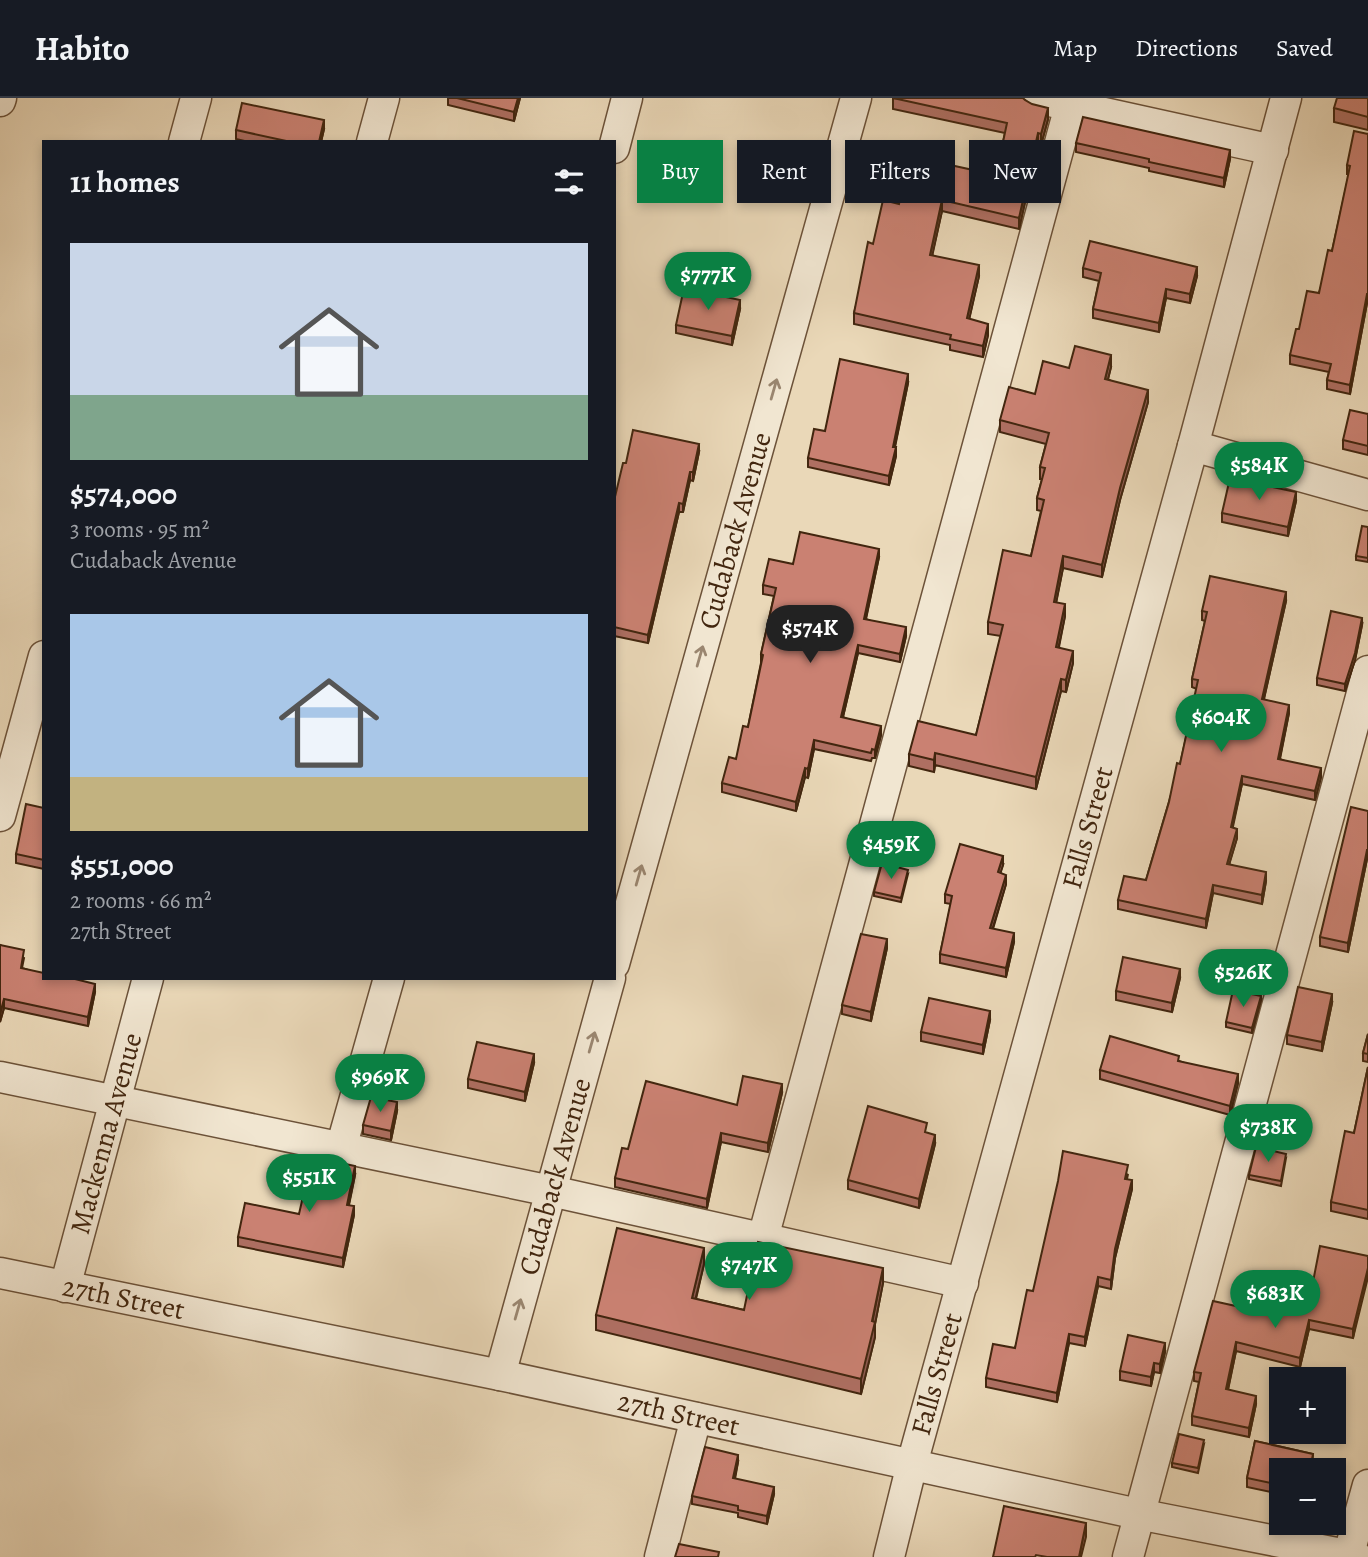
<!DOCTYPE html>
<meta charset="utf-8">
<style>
body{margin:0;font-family:Alegreya,serif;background:#242831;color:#f1f3f6;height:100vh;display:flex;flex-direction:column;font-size:26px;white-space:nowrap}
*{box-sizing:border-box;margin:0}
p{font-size:23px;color:#9ea1a6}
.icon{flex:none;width:38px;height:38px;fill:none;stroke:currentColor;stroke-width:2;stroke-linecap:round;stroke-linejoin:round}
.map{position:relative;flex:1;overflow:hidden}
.details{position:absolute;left:42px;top:42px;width:574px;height:840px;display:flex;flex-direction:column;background:#171b24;border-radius:0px;box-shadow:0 4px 10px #0003}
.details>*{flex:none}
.hud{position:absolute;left:637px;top:42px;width:625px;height:63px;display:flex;gap:14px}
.fabs{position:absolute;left:1269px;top:1269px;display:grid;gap:14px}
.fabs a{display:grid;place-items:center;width:77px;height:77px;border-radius:0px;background:#171b24;box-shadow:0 4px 10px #0003;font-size:35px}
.price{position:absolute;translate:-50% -60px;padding:0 16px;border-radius:24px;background:#0b8043;color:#fff;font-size:23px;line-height:46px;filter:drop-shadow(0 2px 4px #0008)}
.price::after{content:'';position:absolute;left:50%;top:42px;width:21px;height:16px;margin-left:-10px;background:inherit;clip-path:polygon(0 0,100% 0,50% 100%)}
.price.active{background:#222;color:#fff}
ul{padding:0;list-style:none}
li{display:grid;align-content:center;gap:14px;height:371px;padding:0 28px}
li span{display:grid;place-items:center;height:217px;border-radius:0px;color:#555}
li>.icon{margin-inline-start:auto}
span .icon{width:126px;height:126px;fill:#fffc;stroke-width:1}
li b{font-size:30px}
h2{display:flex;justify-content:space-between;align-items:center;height:84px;padding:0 28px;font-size:30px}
.pill{padding:0 24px;border-radius:0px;background:#171b24;box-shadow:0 4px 10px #0003;font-size:24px;line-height:63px}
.pill.active{background:#0b8043;color:#fff}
header{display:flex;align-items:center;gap:42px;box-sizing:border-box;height:98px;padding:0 35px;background:#171b24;border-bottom:2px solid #363941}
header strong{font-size:33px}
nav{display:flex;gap:38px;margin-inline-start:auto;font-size:24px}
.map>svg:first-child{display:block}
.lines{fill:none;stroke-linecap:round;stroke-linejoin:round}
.minor-casing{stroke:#6c5239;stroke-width:33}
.minor{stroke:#f1e6d1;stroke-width:30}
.wall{fill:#ae6f62;stroke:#42260f;stroke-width:2}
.shaded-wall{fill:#8d5a50;stroke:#42260f;stroke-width:2}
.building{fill:#ca8172;stroke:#42260f;stroke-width:2}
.oneway{stroke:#9a8670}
.labels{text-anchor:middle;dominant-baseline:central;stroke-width:5;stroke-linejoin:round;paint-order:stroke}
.street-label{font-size:28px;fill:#42260f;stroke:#f1e6d1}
</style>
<header>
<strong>Habito</strong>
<nav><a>Map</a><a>Directions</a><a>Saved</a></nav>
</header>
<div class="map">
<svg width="1368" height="1459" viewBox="0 0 1368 1459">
<rect width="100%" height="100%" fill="#ead8b8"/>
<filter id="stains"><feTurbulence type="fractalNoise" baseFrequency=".00286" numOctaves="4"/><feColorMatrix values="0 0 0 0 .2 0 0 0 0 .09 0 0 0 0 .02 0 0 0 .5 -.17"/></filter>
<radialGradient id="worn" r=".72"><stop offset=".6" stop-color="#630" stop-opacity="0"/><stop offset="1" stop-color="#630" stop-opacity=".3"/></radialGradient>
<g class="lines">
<defs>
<g id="minor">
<polyline points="1036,0 1273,52"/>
<polyline points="0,3 1,0"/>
<polyline points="184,44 196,0"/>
<polyline points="372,44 384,0"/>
<polyline points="614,50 627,0"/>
<polyline points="1193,348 1368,397"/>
<polyline points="0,718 44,558"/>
<path id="s1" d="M 614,866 L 856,0"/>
<polyline points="0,979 551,1093 963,1185"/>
<polyline points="341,1050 389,880"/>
<polyline points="763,1140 1070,8"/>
<path id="s2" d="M 0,1175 L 500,1277 L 1138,1416 L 1357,1459"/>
<path id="s3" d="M 65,1189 L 148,880"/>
<path id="s4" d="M 500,1277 L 610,880"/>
<polyline points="660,1459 696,1320"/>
<path id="s5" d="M 889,1459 L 912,1366 L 1193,348 L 1286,0"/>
<polyline points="1128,1459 1368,573"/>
<polyline points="1348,1459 1368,1387"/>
</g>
</defs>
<use href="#minor" class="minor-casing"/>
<use href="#minor" class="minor"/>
</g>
<g class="wall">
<polygon points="448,0 520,0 514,23 448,7"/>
<polygon points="893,0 1025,2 1048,21 1041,47 1038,46 1019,131 942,113 932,157 979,178 969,221 988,237 983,259 950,252 950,247 854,226 854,215 873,146 899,106 996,77 1005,35 893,11"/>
<polygon points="1368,0 1368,32 1334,24 1334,10"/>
<polygon points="324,31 321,44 249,44 236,41 236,32"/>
<polygon points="1368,36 1368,205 1367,205 1350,296 1327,291 1327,282 1329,274 1290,266 1290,257 1319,195 1332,153 1349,76 1347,76 1347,67"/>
<polygon points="1076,45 1230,61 1224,89 1149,73 1149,70 1076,54"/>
<polygon points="1083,170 1197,178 1190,205 1166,200 1159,234 1093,220 1093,211 1099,183 1083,179"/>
<polygon points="740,211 732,247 676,235 676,227"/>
<polygon points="1111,269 1108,281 1148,304 1120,402 1102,479 1063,470 1056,504 1065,518 1059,549 1073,565 1066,594 1061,593 1036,691 935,667 934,674 909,668 909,656 976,637 1001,538 988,536 988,524 1031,458 1041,413 1037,412 1037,400 1042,381 1040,381 1040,369 1046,346 1000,334 1000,322 1069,270"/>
<polygon points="908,285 895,349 896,358 889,387 808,369 808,360 825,333"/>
<polygon points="1368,316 1368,357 1343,351 1343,342"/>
<polygon points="699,354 693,383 690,382 683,414 679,414 648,545 614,538 614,403"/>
<polygon points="1296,403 1288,438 1222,424 1222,415"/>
<polygon points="1368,429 1368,464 1356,462 1356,458"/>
<polygon points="879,459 866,521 906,538 900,564 858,555 843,619 881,637 875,660 872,660 871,663 814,651 808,680 805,679 796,713 722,694 722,685 736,661 748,629 761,565 761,556 774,498 763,496 763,487 793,466"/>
<polygon points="1286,503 1264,601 1289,615 1280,661 1321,679 1315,702 1242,686 1232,730 1237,740 1229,766 1266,783 1262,806 1213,795 1206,830 1118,811 1118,802 1146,782 1180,666 1197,591 1192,589 1192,581 1205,523 1202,522 1202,513"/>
<polygon points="1362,527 1355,562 1345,593 1317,587 1317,580"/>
<polygon points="44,710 44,771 16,765 16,756"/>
<polygon points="1368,713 1368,761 1367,761 1348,854 1320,848 1320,839"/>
<polygon points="1003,767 1000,775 1006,786 993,831 1014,844 1006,879 940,865 940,856 951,806 945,805 945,796"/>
<polygon points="908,776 901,804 874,798 874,794"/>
<polygon points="0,847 24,860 22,870 95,894 88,928 4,910 0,924"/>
<polygon points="887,850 871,923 842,916 842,907"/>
<polygon points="1180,880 1172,914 1116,902 1116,893"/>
<polygon points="1261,902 1252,935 1226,929 1226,924"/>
<polygon points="1332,905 1322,953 1287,946 1287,937"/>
<polygon points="990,922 983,956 921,943 921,934"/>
<polygon points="1368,936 1368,964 1363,963 1363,955"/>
<polygon points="1179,963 1238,985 1230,1017 1100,981 1100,972"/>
<polygon points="534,965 525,1003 468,990 468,981"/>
<polygon points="1368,969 1368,1121 1331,1113 1331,1104 1354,1035"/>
<polygon points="782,995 768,1054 721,1044 707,1110 615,1089 615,1080 628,1051 737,1007"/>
<polygon points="397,1013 391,1042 363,1036 363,1027"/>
<polygon points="935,1046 919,1110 848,1091 848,1082"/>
<polygon points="1286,1060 1281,1088 1249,1081 1249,1077"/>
<polygon points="1128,1076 1127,1081 1132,1091 1115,1160 1111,1191 1098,1188 1085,1248 1069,1245 1057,1304 986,1289 986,1280 1015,1250 1033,1193"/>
<polygon points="355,1077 349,1107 354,1117 343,1169 238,1148 238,1139 299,1116"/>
<polygon points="1368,1158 1353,1240 1309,1231 1300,1269 1236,1253 1228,1292 1256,1306 1249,1339 1192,1327 1192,1318 1199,1284 1194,1283 1194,1274 1277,1217 1312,1189"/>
<polygon points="704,1166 696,1201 744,1212 883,1185 875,1226 875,1239 861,1296 596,1232 596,1217"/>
<polygon points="1165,1254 1160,1275 1154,1274 1151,1288 1120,1282 1120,1273"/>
<polygon points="1255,1343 1313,1356 1312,1372 1281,1372 1281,1396 1247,1389 1247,1380"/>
<polygon points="1204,1346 1198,1375 1172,1369 1172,1365"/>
<polygon points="738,1364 735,1381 774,1396 767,1426 738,1419 738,1415 692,1406 692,1398"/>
</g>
<g class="shaded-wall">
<polygon points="518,0 520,0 514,23 514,14"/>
<polygon points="1048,10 1048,21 1041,47 1041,36"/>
<polygon points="324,22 324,31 321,44 319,44"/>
<polygon points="1038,35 1038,46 1019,131 1019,120"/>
<polygon points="1230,52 1230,61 1224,89 1224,80"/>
<polygon points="942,102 942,113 930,168 930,157"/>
<polygon points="979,167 979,178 967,231 967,220"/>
<polygon points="1197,169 1197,178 1190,205 1190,196"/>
<polygon points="1166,191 1166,200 1159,234 1159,225"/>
<polygon points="1367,196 1367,205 1350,296 1350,287"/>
<polygon points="740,202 740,211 732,247 732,238"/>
<polygon points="988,226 988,237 983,259 983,248"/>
<polygon points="1111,257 1111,269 1105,293 1105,281"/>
<polygon points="908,276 908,285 893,357 893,349"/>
<polygon points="1148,292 1148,304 1120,402 1102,479 1102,467 1120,390"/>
<polygon points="699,346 699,354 693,383 693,374"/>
<polygon points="896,349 896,358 889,387 889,378"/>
<polygon points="690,374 690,382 683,414 683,406"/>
<polygon points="1296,394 1296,403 1288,438 1288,429"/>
<polygon points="679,405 679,414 648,545 648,537"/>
<polygon points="879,451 879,459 864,529 864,521"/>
<polygon points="1063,458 1063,470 1054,516 1054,504"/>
<polygon points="1286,494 1286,503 1262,609 1262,601"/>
<polygon points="1065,506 1065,518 1056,561 1056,549"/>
<polygon points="1362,520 1362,527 1355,562 1345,593 1345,586"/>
<polygon points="906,529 906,538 900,564 900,556"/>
<polygon points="858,547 858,555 841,627 841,619"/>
<polygon points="1073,553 1073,565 1066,594 1066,582"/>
<polygon points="1061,581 1061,593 1036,691 1036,679"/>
<polygon points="1289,607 1289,615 1278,669 1278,661"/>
<polygon points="881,628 881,637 875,660 875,652"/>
<polygon points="814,642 814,651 808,680 808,671"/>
<polygon points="935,655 935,667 934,674 934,662"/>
<polygon points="805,670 805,679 796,713 796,704"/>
<polygon points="1321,670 1321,679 1315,702 1315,693"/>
<polygon points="1242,678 1242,686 1231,738 1231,729"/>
<polygon points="1237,731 1237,740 1227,774 1227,766"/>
<polygon points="1367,752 1367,761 1348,854 1348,845"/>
<polygon points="1003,758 1003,767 998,783 998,774"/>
<polygon points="1266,774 1266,783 1262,806 1262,797"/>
<polygon points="1006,777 1006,786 990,839 990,830"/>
<polygon points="1213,787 1213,795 1206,830 1206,821"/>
<polygon points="1014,835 1014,844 1006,879 1006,870"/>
<polygon points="887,841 887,850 871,923 871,914"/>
<polygon points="1180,871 1180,880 1172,914 1172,905"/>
<polygon points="95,886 95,894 88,928 88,919"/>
<polygon points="1332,896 1332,905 1322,953 1322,944"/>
<polygon points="1261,898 1261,902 1252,935 1252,930"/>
<polygon points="4,901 4,910 0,924 0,916"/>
<polygon points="990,913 990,922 983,956 983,947"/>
<polygon points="534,956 534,965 525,1003 525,994"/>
<polygon points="1238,976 1238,985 1230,1017 1230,1008"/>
<polygon points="782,986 782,995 768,1054 768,1045"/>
<polygon points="397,1004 397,1013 391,1042 391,1033"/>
<polygon points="721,1035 721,1044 707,1110 707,1101"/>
<polygon points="935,1037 935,1046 919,1110 919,1101"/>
<polygon points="355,1068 355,1077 347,1115 347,1107"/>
<polygon points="1132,1082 1132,1091 1115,1160 1111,1191 1111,1182 1115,1151"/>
<polygon points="354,1108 354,1117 343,1169 343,1160"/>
<polygon points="704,1150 704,1166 692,1215 692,1200"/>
<polygon points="883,1170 883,1185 875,1226 875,1239 861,1296 861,1281"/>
<polygon points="1368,1170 1368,1179 1353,1240 1353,1231"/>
<polygon points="1098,1179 1098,1188 1085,1248 1085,1239"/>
<polygon points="1309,1222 1309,1231 1300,1269 1300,1260"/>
<polygon points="1069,1236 1069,1245 1057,1304 1057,1295"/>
<polygon points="1236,1244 1236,1253 1226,1300 1226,1291"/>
<polygon points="1165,1245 1165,1254 1160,1275 1160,1266"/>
<polygon points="1154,1265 1154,1274 1151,1288 1151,1279"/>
<polygon points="1256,1298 1256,1306 1249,1339 1249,1330"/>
<polygon points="738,1357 738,1364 733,1388 733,1380"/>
<polygon points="774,1389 774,1396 767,1426 767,1418"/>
<polygon points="1086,1425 1086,1439 1081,1459 1079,1459"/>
</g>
<g class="building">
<polygon points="457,0 518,0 514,14"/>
<polygon points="893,0 1023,0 1025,2 1032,6 1048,10 1041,36 1038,35 1019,120 942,102 930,157 979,167 967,220 988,226 983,248 950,241 951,237 854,215 868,144 873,146 883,102 899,106 909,58 996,77 1007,25"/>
<polygon points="1337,0 1368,0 1368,19 1334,10"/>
<polygon points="242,5 324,22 319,44 291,44 236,32"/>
<polygon points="1083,19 1230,52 1224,80 1149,64 1149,61 1076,45"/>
<polygon points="1354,33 1368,36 1368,196 1367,196 1350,287 1327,282 1331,266 1290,257 1296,231 1299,231 1307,193 1319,195 1328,152 1332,153 1350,68 1347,67"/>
<polygon points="1090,143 1197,169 1190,196 1166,191 1159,225 1093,211 1101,175 1083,170"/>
<polygon points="684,190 740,202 732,238 676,227"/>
<polygon points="1075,248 1111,257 1105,281 1148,292 1120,390 1102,467 1063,458 1054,504 1065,506 1056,549 1073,553 1066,582 1061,581 1036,679 935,655 934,662 909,656 918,623 976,637 1003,527 988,524 1003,452 1031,458 1044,402 1037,400 1045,370 1040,369 1049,335 1000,322 1009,289 1035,296 1043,263 1069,270"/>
<polygon points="840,261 908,276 893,349 896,349 889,378 808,360 814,331 825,333"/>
<polygon points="1350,312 1368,316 1368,348 1343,342"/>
<polygon points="633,332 699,346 693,374 690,374 683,406 679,405 648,537 614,529 614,403 623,365 626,365"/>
<polygon points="1230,380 1296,394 1288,429 1222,415"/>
<polygon points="1362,428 1368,429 1368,460 1356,458"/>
<polygon points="800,434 879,451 864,521 906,529 900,556 858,547 841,619 881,628 875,652 872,651 871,655 814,642 808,671 805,670 796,704 722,685 729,659 736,661 743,628 748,629 763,557 761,556 776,490 763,487 769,461 793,466"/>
<polygon points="1210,478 1286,494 1262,601 1289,607 1278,661 1321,670 1315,693 1242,678 1231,729 1237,731 1227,766 1266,774 1262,797 1213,787 1206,821 1118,802 1124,778 1146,782 1169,704 1177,665 1180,666 1198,582 1192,581 1207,514 1202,513"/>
<polygon points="1331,513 1362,520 1355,555 1345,586 1317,580"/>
<polygon points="26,706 44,710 44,762 16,756"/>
<polygon points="1351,709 1368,713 1368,752 1367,752 1348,845 1320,839"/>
<polygon points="960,746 1003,758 998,774 1006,777 990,830 1014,835 1006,870 940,856 952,798 945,796"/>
<polygon points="882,765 908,772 901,800 874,794"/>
<polygon points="861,836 887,841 871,914 842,907"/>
<polygon points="0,847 24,852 21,870 44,875 44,880 71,880 95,886 88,919 4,901 0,916"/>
<polygon points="1123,859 1180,871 1172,905 1116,893"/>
<polygon points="1298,889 1332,896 1322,944 1287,937"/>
<polygon points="1233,892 1261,898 1252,930 1226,924"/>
<polygon points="929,900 990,913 983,947 921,934"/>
<polygon points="1368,936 1368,956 1363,955"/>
<polygon points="1110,938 1179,958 1178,963 1238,976 1230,1008 1100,972"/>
<polygon points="477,944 534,956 525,994 468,981"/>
<polygon points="1368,969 1368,1112 1331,1104 1345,1033 1354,1035"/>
<polygon points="743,978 782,986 768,1045 721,1035 707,1101 615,1080 622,1050 628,1051 646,983 737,1007"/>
<polygon points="371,999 397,1004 391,1033 363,1027"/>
<polygon points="868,1008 927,1025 925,1034 935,1037 919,1101 848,1082"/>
<polygon points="1256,1049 1286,1056 1281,1083 1249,1077"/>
<polygon points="1063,1053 1128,1067 1125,1081 1132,1082 1115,1151 1111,1182 1098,1179 1085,1239 1069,1236 1057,1295 986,1280 993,1246 1015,1250 1027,1192 1033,1193 1058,1083"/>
<polygon points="312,1059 355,1068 347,1107 354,1108 343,1160 238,1139 245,1105 299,1116"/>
<polygon points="617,1130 704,1150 692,1200 744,1212 758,1144 883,1170 872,1223 875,1224 861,1281 596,1217"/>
<polygon points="1320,1148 1368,1158 1368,1170 1353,1231 1309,1222 1300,1260 1236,1244 1226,1291 1256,1298 1249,1330 1192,1318 1201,1275 1194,1274 1213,1203 1277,1217 1284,1183 1312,1189"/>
<polygon points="1128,1237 1165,1245 1160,1266 1154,1265 1151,1279 1120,1273"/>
<polygon points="1179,1336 1204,1342 1198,1370 1172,1365"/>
<polygon points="1255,1343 1313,1356 1310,1372 1281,1372 1281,1387 1247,1380"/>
<polygon points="705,1349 738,1357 733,1380 774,1389 767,1418 738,1412 738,1408 692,1398"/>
<polygon points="1004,1408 1086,1425 1079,1459 1047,1459 1036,1457 1035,1459 993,1459"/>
<polygon points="679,1446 719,1454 718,1459 675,1459"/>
</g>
<defs><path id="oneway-shaft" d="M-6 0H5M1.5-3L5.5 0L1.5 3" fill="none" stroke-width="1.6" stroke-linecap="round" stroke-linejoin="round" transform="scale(1.75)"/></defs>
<g class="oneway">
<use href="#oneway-shaft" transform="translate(774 291) rotate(-74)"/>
<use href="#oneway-shaft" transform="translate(700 558) rotate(-74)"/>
<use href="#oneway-shaft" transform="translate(639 777) rotate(-74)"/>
<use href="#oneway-shaft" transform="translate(592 944) rotate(-74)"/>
<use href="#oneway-shaft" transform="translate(518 1211) rotate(-74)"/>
</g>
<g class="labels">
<g class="street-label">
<text stroke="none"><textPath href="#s1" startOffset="450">Cudaback Avenue</textPath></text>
<text stroke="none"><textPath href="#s5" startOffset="756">Falls Street</textPath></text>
<text stroke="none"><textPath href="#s3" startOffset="159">Mackenna Avenue</textPath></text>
<text stroke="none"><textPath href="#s4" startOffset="206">Cudaback Avenue</textPath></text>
<text stroke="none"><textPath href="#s2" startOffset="126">27th Street</textPath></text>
<text stroke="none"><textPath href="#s5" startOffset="189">Falls Street</textPath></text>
<text stroke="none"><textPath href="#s2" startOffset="693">27th Street</textPath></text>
</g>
</g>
<rect width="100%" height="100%" filter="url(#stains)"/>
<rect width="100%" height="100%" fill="url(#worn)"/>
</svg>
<div class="fabs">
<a>+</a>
<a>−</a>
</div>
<b class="price" style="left:708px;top:214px">$777K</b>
<b class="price" style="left:1259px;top:404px">$584K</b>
<b class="price active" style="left:810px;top:567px">$574K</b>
<b class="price" style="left:1221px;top:656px">$604K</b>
<b class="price" style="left:891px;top:783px">$459K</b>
<b class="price" style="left:1243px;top:911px">$526K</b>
<b class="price" style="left:380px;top:1016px">$969K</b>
<b class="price" style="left:1268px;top:1066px">$738K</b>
<b class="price" style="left:309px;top:1116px">$551K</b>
<b class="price" style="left:749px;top:1204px">$747K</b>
<b class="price" style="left:1275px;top:1232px">$683K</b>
<div class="hud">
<a class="pill active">Buy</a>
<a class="pill">Rent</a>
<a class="pill">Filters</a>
<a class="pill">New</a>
</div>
<section class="details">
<h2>11 homes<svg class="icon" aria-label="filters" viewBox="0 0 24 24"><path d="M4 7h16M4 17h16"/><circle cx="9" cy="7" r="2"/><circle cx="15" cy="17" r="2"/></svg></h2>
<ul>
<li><span style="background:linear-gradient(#c9d6e8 70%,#7fa58c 0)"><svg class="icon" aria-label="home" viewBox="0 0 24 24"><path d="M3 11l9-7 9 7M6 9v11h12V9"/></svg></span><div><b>$574,000</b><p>3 rooms · 95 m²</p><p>Cudaback Avenue</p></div></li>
<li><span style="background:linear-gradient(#a9c7e8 75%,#c2b280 0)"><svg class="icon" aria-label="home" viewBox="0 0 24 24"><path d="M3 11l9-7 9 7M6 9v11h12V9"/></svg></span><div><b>$551,000</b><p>2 rooms · 66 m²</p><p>27th Street</p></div></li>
</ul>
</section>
</div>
